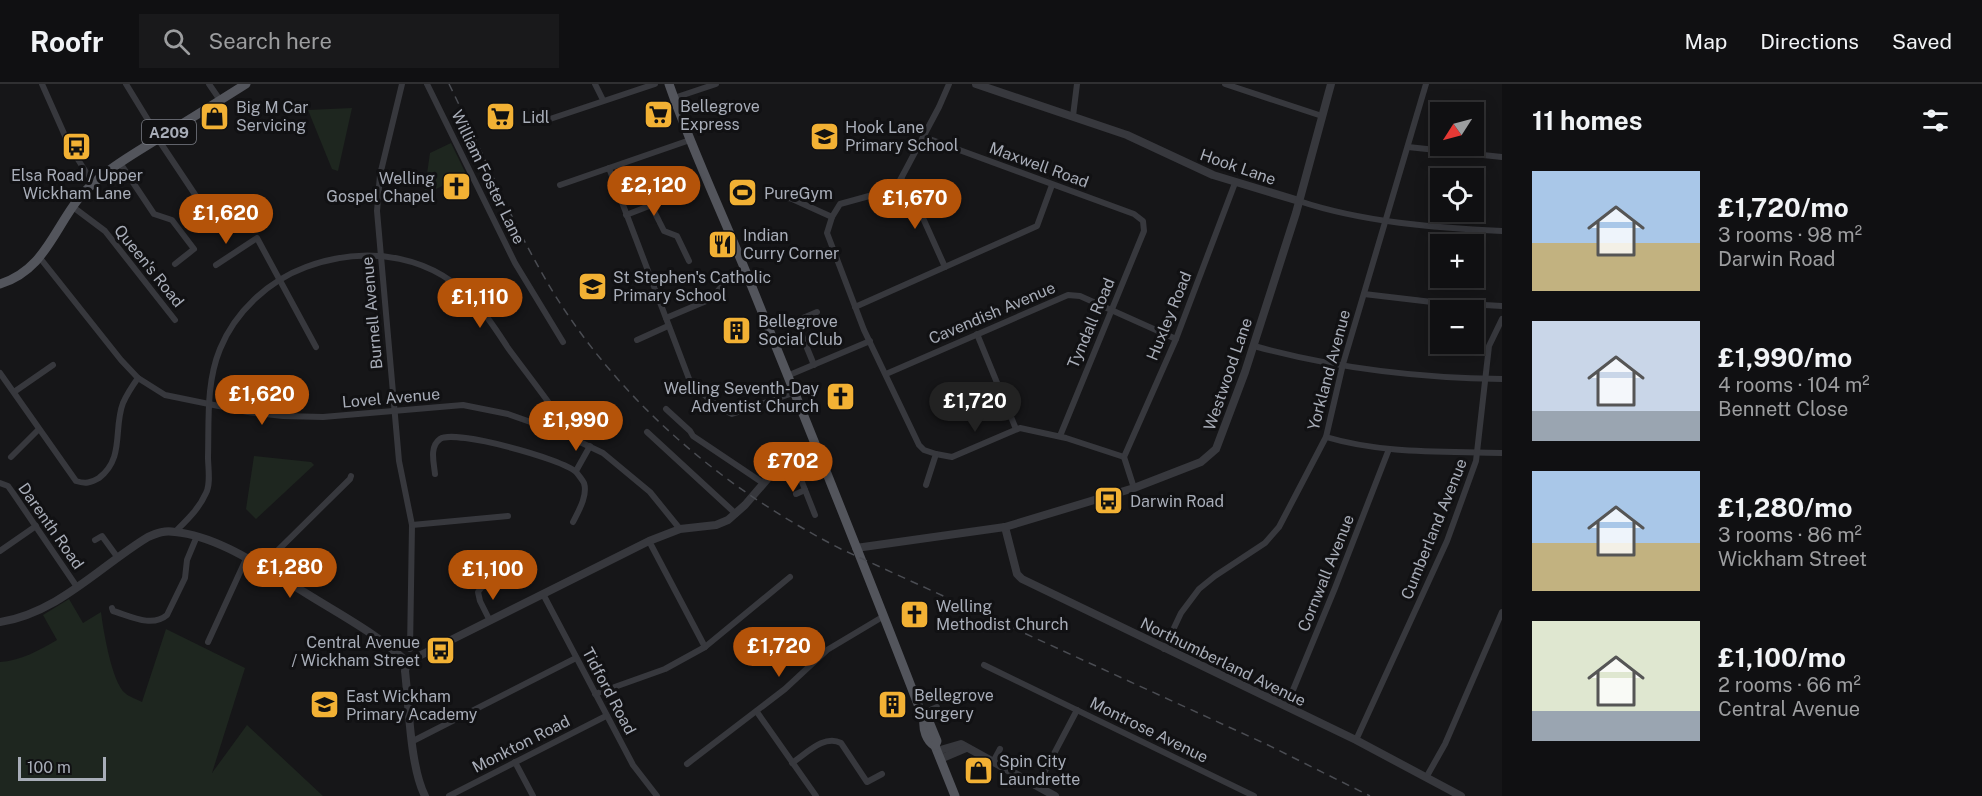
<!DOCTYPE html>
<meta charset="utf-8">
<style>
body{margin:0;font-family:"Public Sans",sans-serif;background:#19191b;color:#f1f3f6;height:100vh;display:flex;flex-direction:column;font-size:22px;white-space:nowrap}
*{box-sizing:border-box;margin:0}
p{font-size:20px;color:#9c9d9f}
.icon{flex:none;width:33px;height:33px;fill:none;stroke:currentColor;stroke-width:2;stroke-linecap:round;stroke-linejoin:round}
.map{position:relative;flex:1;overflow:hidden}
.sheet{display:flex;flex-direction:column;background:#101012;width:480px}
.sheet>*{flex:none}
.needle{width:39px;rotate:234deg}
.fabs{position:absolute;left:1430px;top:18px;display:grid;gap:12px}
.fabs a{display:grid;place-items:center;width:54px;height:54px;border-radius:0px;background:#101012;box-shadow:0 3px 15px #0003,0 0 0 2px #303032;font-size:30px}
.scale{position:absolute;left:18px;bottom:15px;width:88px;box-sizing:border-box;padding-left:6px;border:3px solid #a8adb8;border-top:0;font-size:16px;line-height:21px;white-space:nowrap;color:#a8adb8;-webkit-text-stroke:4px #111113;paint-order:stroke}
.price{position:absolute;translate:-50% -51px;padding:0 14px;border-radius:21px;background:#b45309;color:#fff;font-size:20px;line-height:39px;filter:drop-shadow(0 2px 3px #0008)}
.price::after{content:'';position:absolute;left:50%;top:36px;width:18px;height:14px;margin-left:-9px;background:inherit;clip-path:polygon(0 0,100% 0,50% 100%)}
.price.on{background:#222;color:#fff}
ul{padding:0;list-style:none}
li{display:flex;align-items:center;gap:18px;height:150px;padding:0 30px}
li span{display:grid;place-items:center;flex:none;width:168px;height:120px;border-radius:0px;color:#555}
li>.icon{margin-inline-start:auto}
span .icon{width:72px;height:72px;fill:#fffc;stroke-width:1}
li b{font-size:26px}
h2{display:flex;justify-content:space-between;align-items:center;height:72px;padding:0 30px;font-size:26px}
header{display:flex;align-items:center;gap:36px;box-sizing:border-box;height:84px;padding:0 30px;background:#101012;border-bottom:2px solid #303032}
header strong{font-size:28px}
nav{display:flex;gap:33px;margin-inline-start:auto;font-size:21px}
.search{width:420px;height:54px;background:#19191b;display:flex;align-items:center;gap:15px;box-sizing:border-box;padding:0 21px;border-radius:0px;color:#9c9d9f;font-size:22px}
main{display:flex;flex:1;min-height:0}
.map>svg:first-child{display:block}
.green{fill:#1e261f}
.lines{fill:none;stroke-linecap:round;stroke-linejoin:round}
.minor{stroke:#37383d;stroke-width:6}
.tertiary{stroke:#37383d;stroke-width:8}
.primary{stroke:#53555c;stroke-width:9}
.rail{stroke:#4a4c52;stroke-width:1.5;stroke-dasharray:8 6;stroke-linecap:butt}
.labels{text-anchor:middle;dominant-baseline:central;stroke-width:6;stroke-linejoin:round;paint-order:stroke}
.shield{fill:#111113;stroke:#7b7e86;stroke-width:1.5}
.shield-label{font-size:15px;font-weight:bold;fill:#a8adb8}
.poi-label{font-size:16px;fill:#a8adb8;stroke:#111113;text-anchor:start}
.street-label{font-size:16px;fill:#a8adb8;stroke:#111113}
</style>
<header>
<strong>Roofr</strong>
<div class="search"><svg class="icon" aria-label="search" viewBox="0 0 24 24"><circle cx="10" cy="10" r="6"/><path d="M15 15l6 6"/></svg>Search here</div>
<nav><a>Map</a><a>Directions</a><a>Saved</a></nav>
</header>
<main>
<div class="map">
<svg width="1502" height="712" viewBox="0 0 1502 712">
<rect width="100%" height="100%" fill="#161618"/>
<g class="green">
<polygon points="352,24 338,87 332,85 308,26"/>
<polygon points="451,59 466,90 424,111 430,69"/>
<polygon points="254,372 311,378 314,381 256,435 246,425"/>
<path d="M 69,515 L 83,539 L 101,528 C 103,545 112,599 125,609 C 129,613 137,615 142,618 L 166,545 L 245,584 L 212,689 L 247,641 L 323,712 L 0,712 L 0,578 C 20,577 40,566 57,556 L 43,531 Z"/>
</g>
<g class="lines">
<g class="minor">
<polyline points="42,0 70,63 93,99"/>
<polyline points="126,0 159,54"/>
<polyline points="209,0 220,16"/>
<polyline points="402,0 380,91 377,127 399,377 412,441 410,565"/>
<polyline points="427,0 515,179 563,258"/>
<polyline points="595,0 603,16"/>
<polyline points="1225,0 1322,32"/>
<polyline points="674,14 716,0"/>
<polyline points="1073,32 1077,0"/>
<polyline points="544,37 655,0"/>
<polyline points="924,53 1134,130 1143,137 1144,147 1060,352"/>
<polyline points="158,55 212,136 220,131"/>
<polyline points="1408,63 1502,73"/>
<polyline points="120,79 154,130 172,136 194,165 175,180"/>
<polyline points="609,84 691,300 719,323 732,330 793,309"/>
<polyline points="901,95 909,103 945,183"/>
<polyline points="560,101 690,56"/>
<polyline points="782,115 790,114 832,133"/>
<path d="M 1299,117 C 1362,138 1436,144 1502,147"/>
<polyline points="651,121 659,137"/>
<polyline points="73,123 105,147 175,236"/>
<polyline points="626,131 662,117 678,115"/>
<polyline points="660,139 664,147 677,152 689,177"/>
<polyline points="40,174 121,276 138,294 165,311 248,328 283,332 323,333 463,321 508,330 559,348 603,369 650,408 680,445"/>
<polyline points="216,181 257,154 316,263"/>
<polyline points="1364,210 1432,218 1502,222"/>
<polyline points="855,223 1037,142 1052,101"/>
<polyline points="666,234 711,215 722,202"/>
<polyline points="977,250 1016,345"/>
<polyline points="637,256 668,242"/>
<path d="M 1254,262 C 1334,284 1419,294 1502,295"/>
<polyline points="814,281 796,237 817,228"/>
<path d="M 0,289 L 76,397 C 85,400 91,399 99,394 C 125,374 113,345 123,319 C 127,310 133,301 138,294"/>
<polyline points="886,290 1068,211 1080,212 1176,255"/>
<polyline points="787,292 870,257"/>
<polyline points="14,308 53,281"/>
<polyline points="666,325 690,347 693,352 763,399"/>
<polyline points="560,334 570,345"/>
<polyline points="647,348 736,430"/>
<path d="M 1326,353 C 1383,370 1443,367 1502,369"/>
<polyline points="936,370 952,373 1020,344 1066,354 1124,373"/>
<polyline points="11,373 39,345"/>
<polyline points="1124,373 1176,255 1235,99"/>
<polyline points="1124,373 1134,404"/>
<polyline points="794,378 815,431"/>
<polyline points="576,387 590,362"/>
<path d="M 435,390 C 434,379 429,363 440,355 C 454,345 563,375 576,388 C 578,390 583,397 584,399 C 588,412 578,428 573,438"/>
<polyline points="0,399 8,402 13,409 77,503"/>
<polyline points="926,401 936,370 924,366 919,361 864,246 827,149 832,133 840,120 891,106 897,102 939,23 949,0"/>
<polyline points="796,410 805,406"/>
<polyline points="412,441 508,432"/>
<path d="M 175,448 C 187,436 199,425 206,409 C 211,400 208,383 208,373 C 209,337 206,299 220,265 C 235,228 268,197 306,183 C 368,160 436,171 479,223 C 490,236 499,250 508,264 C 525,287 543,310 559,333 L 559,348"/>
<polyline points="95,456 102,452 118,474"/>
<polyline points="649,457 705,563"/>
<polyline points="0,467 36,442"/>
<polyline points="261,483 350,395 351,392"/>
<polyline points="543,510 633,681 657,712"/>
<path d="M 112,524 L 113,527 C 130,532 152,544 167,531 L 185,494 L 187,476 L 197,452"/>
<polyline points="490,537 480,517 478,508 482,503 495,496"/>
<polyline points="208,558 246,475"/>
<polyline points="1164,565 1181,529 1199,505 1215,492 1265,459 1279,443 1326,353 1343,280 1426,0"/>
<polyline points="984,581 1254,712"/>
<polyline points="595,610 665,585 705,563 790,493"/>
<polyline points="1286,623 1335,504 1389,365"/>
<polyline points="757,628 816,712"/>
<polyline points="921,630 937,623"/>
<polyline points="1356,656 1447,457 1476,377 1489,262 1502,235"/>
<polyline points="413,657 576,574"/>
<polyline points="515,678 533,712"/>
<polyline points="993,678 1000,665"/>
<path d="M 792,679 C 806,670 824,650 841,659 L 867,698 L 882,690"/>
<polyline points="687,680 785,605 827,566 884,532"/>
<polyline points="1427,692 1445,660 1502,528"/>
<polyline points="1037,702 1077,626"/>
<polyline points="449,712 606,632"/>
</g>
<g class="tertiary">
<polyline points="976,0 1127,51 1213,91 1299,117"/>
<polyline points="1005,443 1017,490 1022,495 1356,656 1461,712"/>
<polyline points="856,464 1005,443 1134,404 1201,378 1216,365 1245,288 1296,129 1331,0"/>
<path d="M 0,538 C 58,529 100,482 148,453 C 157,449 165,446 175,448 C 219,452 266,486 304,508 C 339,530 376,549 407,578"/>
<polyline points="407,578 649,457 680,445 716,441 728,436 745,421 770,392 789,380 818,369"/>
<path d="M 407,578 L 405,587 C 409,621 410,683 425,712"/>
<polyline points="937,667 961,660 1055,712"/>
<polyline points="940,675 966,664"/>
</g>
<g class="primary">
<path d="M 669,0 C 692,66 722,129 748,193 C 807,340 867,487 924,636 C 923,645 926,657 935,662 L 955,712"/>
<path d="M 0,200 C 44,186 53,147 79,114 C 102,87 134,70 164,51 C 192,34 219,17 246,0"/>
<polyline points="924,636 930,640 937,657 935,662"/>
</g>
<path class="rail" d="M 449,0 C 483,69 513,142 553,208 C 623,321 724,405 841,465 L 1268,661 L 1370,712"/>
</g>
<defs>
<symbol id="supermarket-square" viewBox="-11 -11 22 22"><rect x="-9" y="-9" width="18" height="18" rx="4" fill="#f2b134" stroke="#111113"/><path d="M-6-5.5h2.5l.6 2H6L4.5 2H-2.5L-4.4-4H-6ZM-1.5 3.2a1.3 1.3 0 1 0 .1 0ZM3 3.2a1.3 1.3 0 1 0 .1 0Z" fill="#111"/></symbol>
<symbol id="shop-square" viewBox="-11 -11 22 22"><rect x="-9" y="-9" width="18" height="18" rx="4" fill="#f2b134" stroke="#111113"/><path d="M-5-2.5h2.3a2.7 3.5 0 0 1 5.4 0H5L5.5 6h-11ZM-1.5-2.5h3a1.5 2.3 0 0 0-3 0Z" fill="#111"/></symbol>
<symbol id="school-square" viewBox="-11 -11 22 22"><rect x="-9" y="-9" width="18" height="18" rx="4" fill="#f2b134" stroke="#111113"/><path d="M0-5L7-2L0 1L-7-2ZM-4 1L0 2.5L4 1V4Q0 6-4 4Z" fill="#111"/></symbol>
<symbol id="bus-square" viewBox="-11 -11 22 22"><rect x="-9" y="-9" width="18" height="18" rx="4" fill="#f2b134" stroke="#111113"/><path d="M-5-6H5V4H4V6H2V4H-2V6H-4V4H-5ZM-3.5-4V0h7V-4ZM-3.5 1.2v1.5H-2V1.2ZM2 1.2v1.5H3.5V1.2Z" fill="#111"/></symbol>
<symbol id="church-square" viewBox="-11 -11 22 22"><rect x="-9" y="-9" width="18" height="18" rx="4" fill="#f2b134" stroke="#111113"/><path d="M-1.2-6h2.4v3.5h3.3v2.4h-3.3V6h-2.4V-.1h-3.3v-2.4h3.3Z" fill="#111"/></symbol>
<symbol id="stadium-square" viewBox="-11 -11 22 22"><rect x="-9" y="-9" width="18" height="18" rx="4" fill="#f2b134" stroke="#111113"/><path d="M0-5a6.5 5 0 1 0 0 10a6.5 5 0 1 0 0-10ZM-3.5-1.8h7v3.6h-7Z" fill="#111"/></symbol>
<symbol id="restaurant-square" viewBox="-11 -11 22 22"><rect x="-9" y="-9" width="18" height="18" rx="4" fill="#f2b134" stroke="#111113"/><path d="M-5-6h1v4h1v-4h1v4h1v-4h1v5L-1.5 .5V6h-2V.5L-5-1ZM5-6V6H3V1.5H1.5Q1.5-4 5-6Z" fill="#111"/></symbol>
<symbol id="building-square" viewBox="-11 -11 22 22"><rect x="-9" y="-9" width="18" height="18" rx="4" fill="#f2b134" stroke="#111113"/><path d="M-4-6H4V6H1V3H-1V6H-4ZM-2.5-4.3h1.7v1.8h-1.7ZM.8-4.3h1.7v1.8H.8ZM-2.5-1h1.7V.8h-1.7ZM.8-1h1.7V.8H.8Z" fill="#111"/></symbol>
</defs>
<g fill-rule="evenodd">
<use href="#supermarket-square" x="642" y="14" width="33" height="33"/>
<use href="#shop-square" x="198" y="16" width="33" height="33"/>
<use href="#supermarket-square" x="484" y="16" width="33" height="33"/>
<use href="#school-square" x="808" y="36" width="33" height="33"/>
<use href="#bus-square" x="60" y="46" width="33" height="33"/>
<use href="#church-square" x="440" y="86" width="33" height="33"/>
<use href="#stadium-square" x="726" y="92" width="33" height="33"/>
<use href="#restaurant-square" x="706" y="144" width="33" height="33"/>
<use href="#school-square" x="576" y="186" width="33" height="33"/>
<use href="#building-square" x="720" y="230" width="33" height="33"/>
<use href="#church-square" x="824" y="296" width="33" height="33"/>
<use href="#bus-square" x="1092" y="400" width="33" height="33"/>
<use href="#church-square" x="898" y="514" width="33" height="33"/>
<use href="#bus-square" x="424" y="550" width="33" height="33"/>
<use href="#building-square" x="876" y="604" width="33" height="33"/>
<use href="#school-square" x="308" y="604" width="33" height="33"/>
<use href="#shop-square" x="962" y="670" width="33" height="33"/>
</g>
<g class="labels">
<rect class="shield" x="142" y="36" width="54" height="24" rx="4.5"/>
<g class="shield-label">
<text x="169" y="48">A209</text>
</g>
<g class="poi-label">
<text x="680" y="22">Bellegrove<tspan x="680" dy="18">Express</tspan></text>
<text x="236" y="23">Big M Car<tspan x="236" dy="18">Servicing</tspan></text>
<text x="522" y="33">Lidl</text>
<text x="845" y="43">Hook Lane<tspan x="845" dy="18">Primary School</tspan></text>
<text x="77" y="91" text-anchor="middle">Elsa Road / Upper<tspan x="77" dy="18">Wickham Lane</tspan></text>
<text x="435" y="94" text-anchor="end">Welling<tspan x="435" dy="18">Gospel Chapel</tspan></text>
<text x="764" y="109">PureGym</text>
<text x="743" y="151">Indian<tspan x="743" dy="18">Curry Corner</tspan></text>
<text x="613" y="193">St Stephen's Catholic<tspan x="613" dy="18">Primary School</tspan></text>
<text x="758" y="237">Bellegrove<tspan x="758" dy="18">Social Club</tspan></text>
<text x="819" y="304" text-anchor="end">Welling Seventh-Day<tspan x="819" dy="18">Adventist Church</tspan></text>
<text x="1130" y="417">Darwin Road</text>
<text x="936" y="522">Welling<tspan x="936" dy="18">Methodist Church</tspan></text>
<text x="420" y="558" text-anchor="end">Central Avenue<tspan x="420" dy="18">/ Wickham Street</tspan></text>
<text x="914" y="611">Bellegrove<tspan x="914" dy="18">Surgery</tspan></text>
<text x="346" y="612">East Wickham<tspan x="346" dy="18">Primary Academy</tspan></text>
<text x="999" y="677">Spin City<tspan x="999" dy="18">Laundrette</tspan></text>
</g>
<g class="street-label">
<text transform="translate(1039 81) rotate(20)">Maxwell Road</text>
<text transform="translate(1238 83) rotate(19)">Hook Lane</text>
<text transform="translate(488 93) rotate(64)">William Foster Lane</text>
<text transform="translate(149 182) rotate(51)">Queen's Road</text>
<text transform="translate(372 229) rotate(-95)">Burnell Avenue</text>
<text transform="translate(992 229) rotate(-23)">Cavendish Avenue</text>
<text transform="translate(1169 232) rotate(-68)">Huxley Road</text>
<text transform="translate(1091 239) rotate(-67)">Tyndall Road</text>
<text transform="translate(1329 286) rotate(-75)">Yorkland Avenue</text>
<text transform="translate(1228 290) rotate(-71)">Westwood Lane</text>
<text transform="translate(391 314) rotate(-5)">Lovel Avenue</text>
<text transform="translate(51 442) rotate(55)">Darenth Road</text>
<text transform="translate(1434 445) rotate(-68)">Cumberland Avenue</text>
<text transform="translate(1326 489) rotate(-68)">Cornwall Avenue</text>
<text transform="translate(1223 578) rotate(26)">Northumberland Avenue</text>
<text transform="translate(609 607) rotate(62)">Tidford Road</text>
<text transform="translate(1149 646) rotate(26)">Montrose Avenue</text>
<text transform="translate(521 660) rotate(-27)">Monkton Road</text>
</g>
</g>
</svg>
<div class="fabs">
<a><svg class="needle" viewBox="-14 -14 28 28"><path d="M0-13l5 13h-10z" fill="#e53935"/><path d="M0 13l5-13h-10z" fill="#9c9d9f"/></svg></a>
<a><svg class="icon" aria-label="locate" viewBox="0 0 24 24"><circle cx="12" cy="12" r="6"/><path d="M12 2v4M12 18v4M2 12h4M18 12h4"/></svg></a>
<a>+</a>
<a>−</a>
</div>
<div class="scale">100 m</div>
<b class="price" style="left:654px;top:133px">£2,120</b>
<b class="price" style="left:915px;top:146px">£1,670</b>
<b class="price" style="left:226px;top:161px">£1,620</b>
<b class="price" style="left:480px;top:245px">£1,110</b>
<b class="price" style="left:262px;top:342px">£1,620</b>
<b class="price on" style="left:975px;top:349px">£1,720</b>
<b class="price" style="left:576px;top:368px">£1,990</b>
<b class="price" style="left:793px;top:409px">£702</b>
<b class="price" style="left:290px;top:515px">£1,280</b>
<b class="price" style="left:493px;top:517px">£1,100</b>
<b class="price" style="left:779px;top:594px">£1,720</b>
</div>
<section class="sheet">
<h2>11 homes<svg class="icon" aria-label="filters" viewBox="0 0 24 24"><path d="M4 7h16M4 17h16"/><circle cx="9" cy="7" r="2"/><circle cx="15" cy="17" r="2"/></svg></h2>
<ul>
<li><span style="background:linear-gradient(#a9c7e8 60%,#c2b280 0)"><svg class="icon" aria-label="home" viewBox="0 0 24 24"><path d="M3 11l9-7 9 7M6 9v11h12V9"/></svg></span><div><b>£1,720/mo</b><p>3 rooms · 98 m²</p><p>Darwin Road</p></div></li>
<li><span style="background:linear-gradient(#c9d6e8 75%,#9aa5b1 0)"><svg class="icon" aria-label="home" viewBox="0 0 24 24"><path d="M3 11l9-7 9 7M6 9v11h12V9"/></svg></span><div><b>£1,990/mo</b><p>4 rooms · 104 m²</p><p>Bennett Close</p></div></li>
<li><span style="background:linear-gradient(#a9c7e8 60%,#c2b280 0)"><svg class="icon" aria-label="home" viewBox="0 0 24 24"><path d="M3 11l9-7 9 7M6 9v11h12V9"/></svg></span><div><b>£1,280/mo</b><p>3 rooms · 86 m²</p><p>Wickham Street</p></div></li>
<li><span style="background:linear-gradient(#dfe7d0 75%,#9aa5b1 0)"><svg class="icon" aria-label="home" viewBox="0 0 24 24"><path d="M3 11l9-7 9 7M6 9v11h12V9"/></svg></span><div><b>£1,100/mo</b><p>2 rooms · 66 m²</p><p>Central Avenue</p></div></li>
</ul>
</section>
</main>
